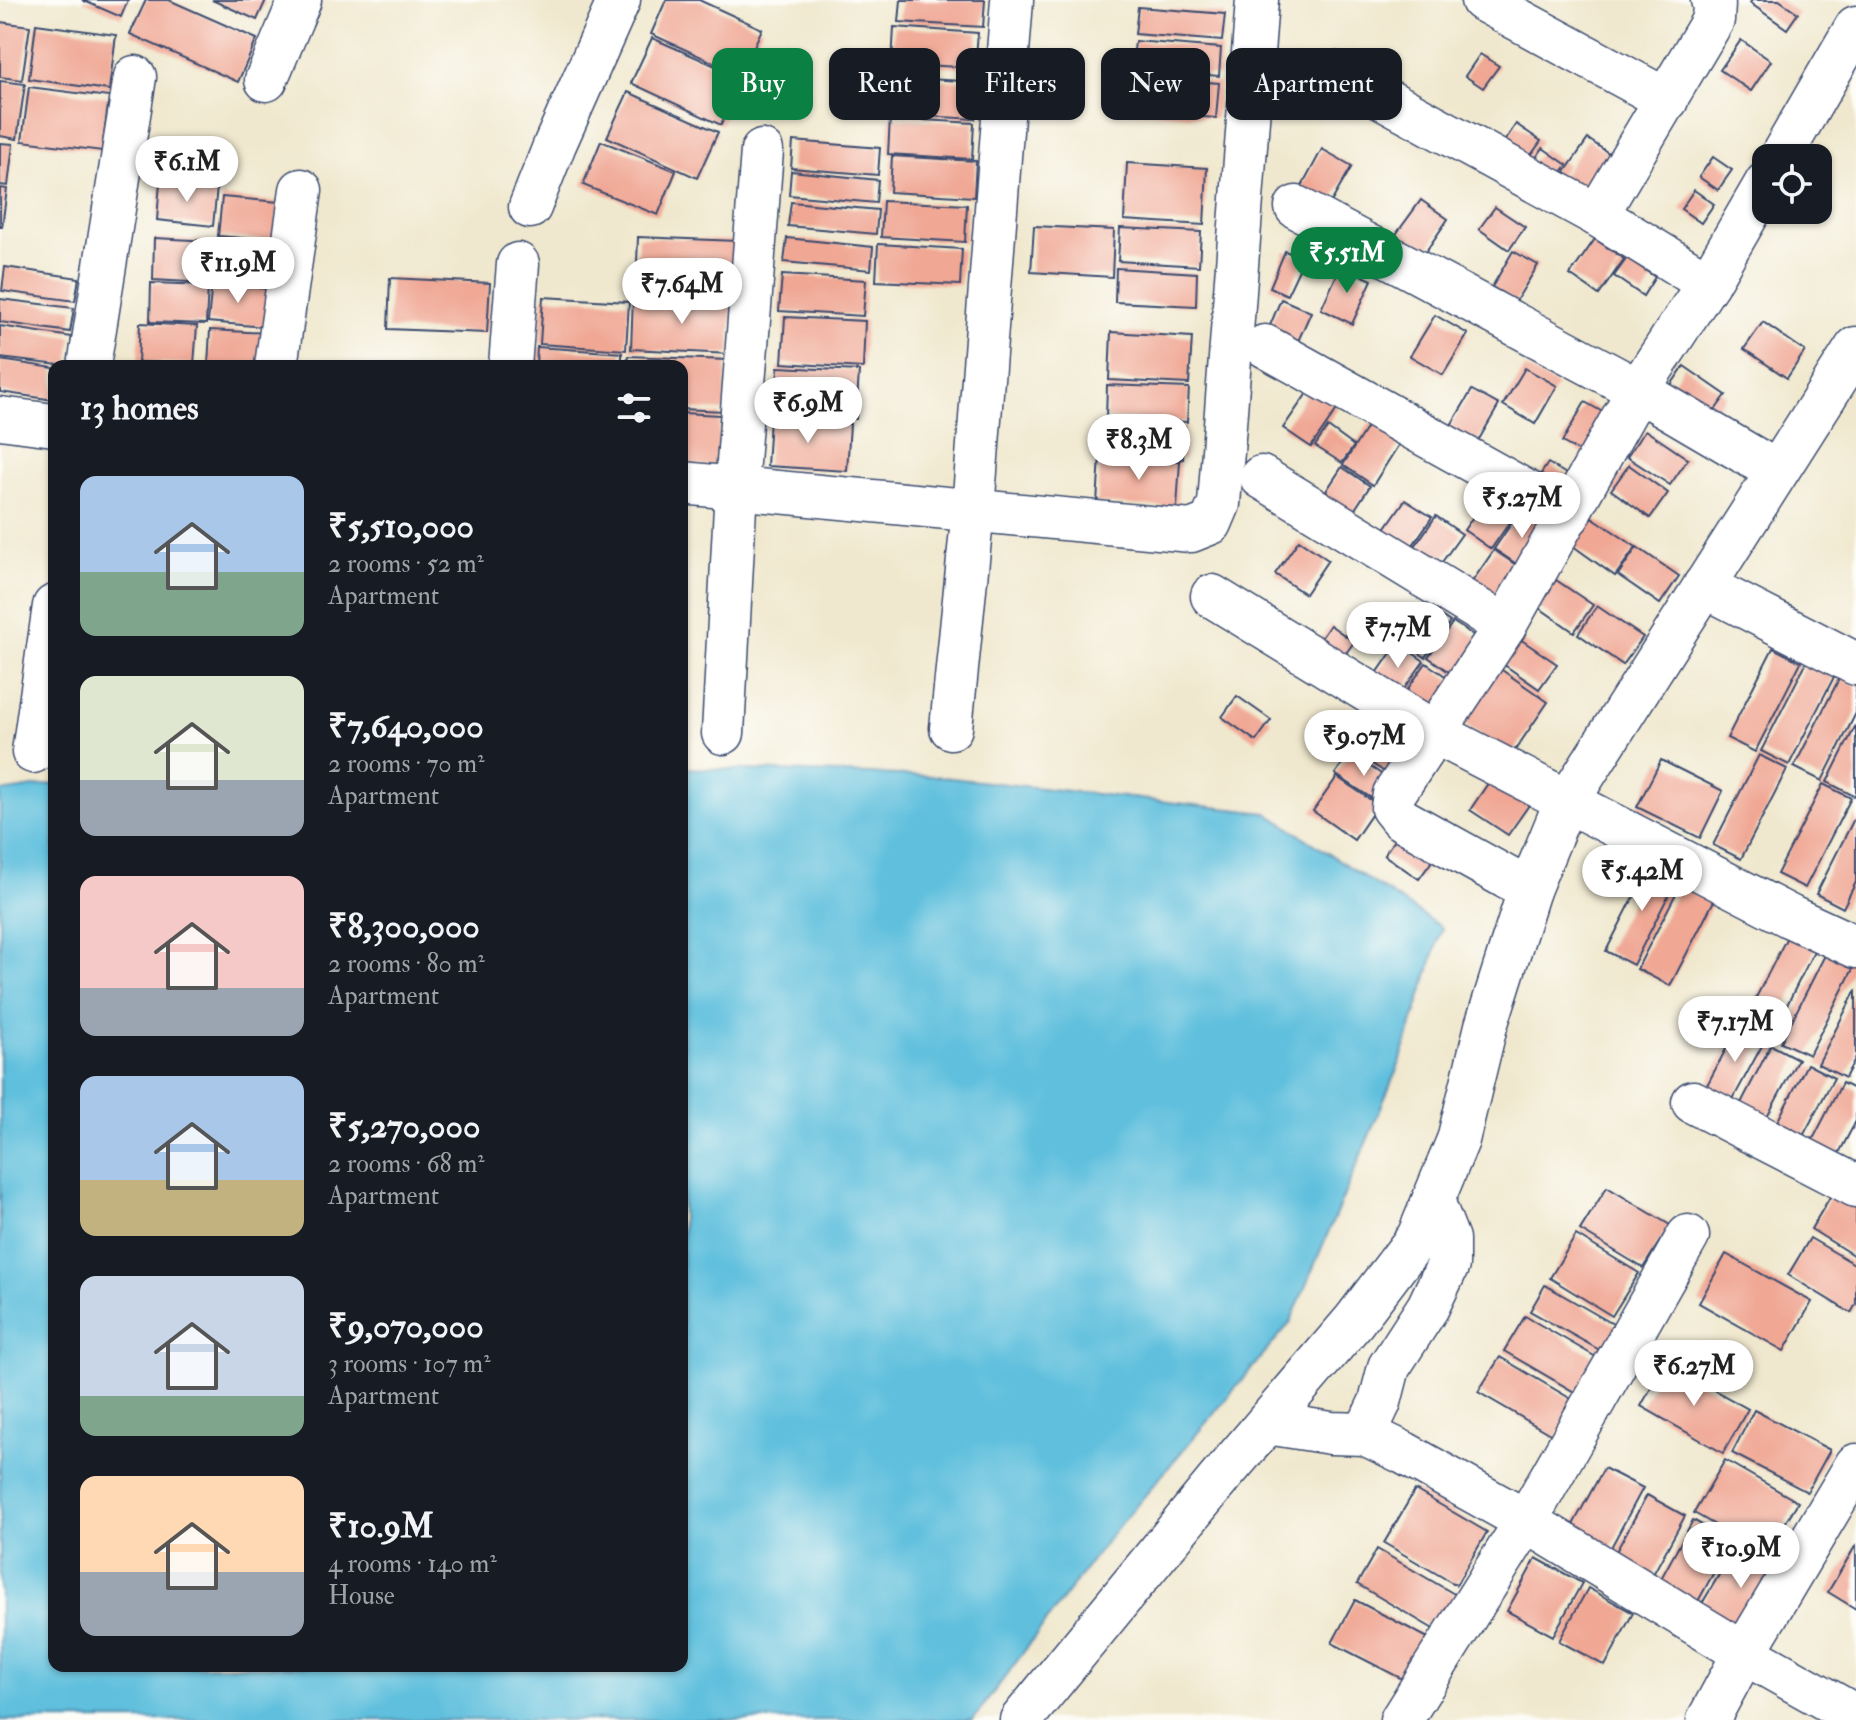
<!DOCTYPE html>
<meta charset="utf-8">
<style>
body{margin:0;font-family:"IM FELL Double Pica",serif;background:#242831;color:#f1f3f6;height:100vh;display:flex;flex-direction:column;font-size:30px;white-space:nowrap}
*{box-sizing:border-box;margin:0}
p{font-size:26px;color:#9ea1a6}
.icon{flex:none;width:44px;height:44px;fill:none;stroke:currentColor;stroke-width:2;stroke-linecap:round;stroke-linejoin:round}
.map{position:relative;flex:1;overflow:hidden}
.sheet{position:absolute;left:48px;top:360px;width:640px;height:1312px;display:flex;flex-direction:column;background:#171b24;border-radius:16px;box-shadow:0 2px 6px #0004}
.sheet>*{flex:none}
.banner{position:absolute;left:712px;top:48px;width:760px;height:72px;display:flex;gap:16px}
.buttons{position:absolute;left:1752px;top:144px;display:grid;gap:16px}
.buttons a{display:grid;place-items:center;width:80px;height:80px;border-radius:16px;background:#171b24;box-shadow:0 2px 6px #0004;font-size:40px}
.price{position:absolute;translate:-50% -68px;padding:0 18px;border-radius:28px;background:#fff;color:#222;font-size:26px;line-height:52px;filter:drop-shadow(0 2px 4px #0008)}
.price::after{content:'';position:absolute;left:50%;top:48px;width:24px;height:18px;margin-left:-12px;background:inherit;clip-path:polygon(0 0,100% 0,50% 100%)}
.price.selected{background:#0b8043;color:#fff}
ul{padding:0;list-style:none}
li{display:flex;align-items:center;gap:24px;height:200px;padding:0 32px}
li span{display:grid;place-items:center;flex:none;width:224px;height:160px;border-radius:16px;color:#555}
li>.icon{margin-inline-start:auto}
span .icon{width:96px;height:96px;fill:#fffc;stroke-width:1}
li b{font-size:34px}
h2{display:flex;justify-content:space-between;align-items:center;height:96px;padding:0 32px;font-size:34px}
.pill{padding:0 28px;border-radius:16px;background:#171b24;box-shadow:0 2px 6px #0004;font-size:28px;line-height:72px}
.pill.selected{background:#0b8043;color:#fff}
.map>svg:first-child{display:block}
.water{fill:#5ebfdd;stroke:#3c779e;stroke-width:2}
.building{fill:#f0a794}
.lines{fill:none;stroke-linecap:round;stroke-linejoin:round}
.minor-casing{stroke:#3b4b6f;stroke-width:45}
.minor{stroke:#fff;stroke-width:42}
</style>
<div class="map">
<svg width="1856" height="1720" viewBox="0 0 1856 1720">
<rect width="100%" height="100%" fill="#fdfcf7"/>
<filter id="ink" filterUnits="userSpaceOnUse"><feTurbulence type="fractalNoise" baseFrequency=".0125" numOctaves="2"/><feDisplacementMap in="SourceGraphic" scale="16" xChannelSelector="R" yChannelSelector="G"/><feConvolveMatrix kernelMatrix="1 2 1 2 8 2 1 2 1" color-interpolation-filters="sRGB"/></filter>
<filter id="wash" filterUnits="userSpaceOnUse"><feTurbulence type="fractalNoise" baseFrequency=".006" numOctaves="4" result="noise"/><feDisplacementMap in="SourceGraphic" scale="32" xChannelSelector="R" yChannelSelector="G"/><feGaussianBlur stdDeviation="1.8" result="paint"/><feColorMatrix in="noise" values="0 0 0 0 0 0 0 0 0 0 0 0 0 0 0 0 0 1.4 0 .05"/><feComposite in="paint" operator="in"/></filter>
<g filter="url(#wash)">
<rect width="100%" height="100%" fill="#f0e8ce"/>
<polygon class="water" points="682,768 933,776 1267,813 1442,928 1401,1060 1290,1323 1104,1544 973,1720 0,1720 0,792 54,784 54,1666 682,1666"/>
<g id="blocks">
<g class="building">
<polygon points="82,0 128,0 121,17"/>
<polygon points="146,0 169,0 257,39 238,82 130,34"/>
<polygon points="212,0 266,0 257,20"/>
<polygon points="666,0 699,0 762,29 741,75 651,34"/>
<polygon points="901,0 985,0 983,27 899,22"/>
<polygon points="1752,0 1779,0 1798,13 1787,29 1750,3"/>
<polygon points="1138,7 1225,14 1222,41 1135,34"/>
<polygon points="0,22 30,26 22,80 0,77"/>
<polygon points="36,24 116,35 109,90 29,79"/>
<polygon points="894,27 978,33 975,68 892,63"/>
<polygon points="652,38 743,78 721,125 631,83"/>
<polygon points="1741,40 1771,61 1751,91 1720,70"/>
<polygon points="1135,41 1221,48 1219,76 1132,69"/>
<polygon points="1480,54 1499,66 1483,88 1465,76"/>
<polygon points="1132,76 1219,83 1216,118 1129,111"/>
<polygon points="894,77 978,82 975,119 892,114"/>
<polygon points="0,81 25,84 17,139 0,136"/>
<polygon points="29,87 109,97 102,151 22,141"/>
<polygon points="628,92 718,132 697,178 607,137"/>
<polygon points="890,118 974,123 972,159 888,154"/>
<polygon points="1516,124 1541,141 1524,165 1500,148"/>
<polygon points="1588,139 1623,163 1593,205 1558,182"/>
<polygon points="601,141 676,171 658,215 583,185"/>
<polygon points="793,141 880,148 878,175 791,168"/>
<polygon points="0,143 13,144 8,186 0,185"/>
<polygon points="1543,148 1567,165 1556,180 1532,163"/>
<polygon points="1322,149 1352,166 1329,206 1300,190"/>
<polygon points="892,156 976,161 974,197 890,192"/>
<polygon points="1713,157 1732,170 1718,190 1699,177"/>
<polygon points="1127,163 1207,168 1204,225 1124,220"/>
<polygon points="791,171 878,180 876,203 789,195"/>
<polygon points="160,182 217,187 213,226 157,220"/>
<polygon points="0,188 7,189 2,227 0,227"/>
<polygon points="1694,190 1714,204 1701,223 1681,209"/>
<polygon points="222,197 279,202 275,241 218,236"/>
<polygon points="1421,200 1448,219 1422,257 1394,237"/>
<polygon points="883,201 967,205 965,242 881,237"/>
<polygon points="791,202 878,210 876,234 788,226"/>
<polygon points="1495,207 1525,227 1509,250 1479,229"/>
<polygon points="1034,226 1114,230 1112,277 1031,272"/>
<polygon points="1120,228 1201,232 1199,266 1118,261"/>
<polygon points="638,237 737,241 735,292 636,288"/>
<polygon points="154,238 211,241 209,283 153,280"/>
<polygon points="787,238 873,247 871,270 784,262"/>
<polygon points="218,239 274,245 271,283 214,278"/>
<polygon points="1595,239 1624,259 1599,295 1570,275"/>
<polygon points="878,244 962,249 960,285 876,281"/>
<polygon points="1285,251 1304,259 1287,295 1270,287"/>
<polygon points="1513,251 1538,265 1516,301 1492,287"/>
<polygon points="1627,258 1655,277 1643,296 1614,276"/>
<polygon points="1341,266 1372,280 1352,324 1321,309"/>
<polygon points="5,267 79,278 75,301 2,291"/>
<polygon points="1116,268 1197,273 1196,306 1115,302"/>
<polygon points="782,275 866,280 863,316 779,311"/>
<polygon points="390,278 490,283 487,333 388,329"/>
<polygon points="151,283 208,285 206,324 150,322"/>
<polygon points="212,283 268,289 265,327 208,322"/>
<polygon points="543,297 629,302 626,350 540,344"/>
<polygon points="633,298 732,303 730,354 631,349"/>
<polygon points="0,299 74,308 70,332 0,322"/>
<polygon points="1281,299 1311,312 1295,348 1266,335"/>
<polygon points="1435,315 1468,334 1443,375 1410,356"/>
<polygon points="785,317 865,321 863,368 782,363"/>
<polygon points="1763,322 1805,351 1787,378 1744,349"/>
<polygon points="140,323 197,326 194,364 138,362"/>
<polygon points="0,326 72,337 68,366 0,358"/>
<polygon points="210,330 267,333 265,366 208,366"/>
<polygon points="1111,332 1192,337 1189,384 1109,380"/>
<polygon points="537,347 622,353 622,366 536,366"/>
<polygon points="628,356 727,360 724,411 682,409 682,366 627,366"/>
<polygon points="0,360 54,368 54,400 0,392"/>
<polygon points="1684,366 1726,395 1713,413 1671,385"/>
<polygon points="778,367 859,371 856,419 776,414"/>
<polygon points="1525,368 1557,386 1535,424 1503,405"/>
<polygon points="1107,385 1189,388 1187,422 1106,418"/>
<polygon points="1310,389 1338,408 1311,447 1283,428"/>
<polygon points="1472,390 1499,405 1474,448 1447,432"/>
<polygon points="1585,402 1615,419 1592,459 1562,442"/>
<polygon points="682,413 720,415 718,466 682,464"/>
<polygon points="770,419 850,424 847,471 767,466"/>
<polygon points="1104,422 1185,426 1183,459 1102,456"/>
<polygon points="1370,422 1401,441 1373,485 1343,465"/>
<polygon points="1328,427 1354,446 1342,463 1315,446"/>
<polygon points="1645,430 1688,459 1670,485 1627,457"/>
<polygon points="1100,457 1180,461 1177,508 1097,503"/>
<polygon points="1548,463 1573,478 1560,498 1535,483"/>
<polygon points="1629,465 1668,493 1650,518 1611,490"/>
<polygon points="1342,467 1370,486 1344,526 1315,508"/>
<polygon points="1491,491 1519,509 1491,549 1464,530"/>
<polygon points="1405,500 1432,517 1404,558 1377,540"/>
<polygon points="1520,511 1550,531 1524,569 1494,549"/>
<polygon points="1436,516 1462,534 1432,576 1406,559"/>
<polygon points="1592,517 1636,547 1615,576 1573,546"/>
<polygon points="1299,540 1328,560 1305,594 1275,574"/>
<polygon points="1637,547 1679,576 1660,604 1618,575"/>
<polygon points="1494,550 1522,569 1494,612 1465,592"/>
<polygon points="1556,580 1593,605 1574,632 1538,607"/>
<polygon points="1425,605 1450,622 1425,657 1401,640"/>
<polygon points="1597,606 1643,637 1623,665 1578,634"/>
<polygon points="1453,622 1481,640 1456,677 1428,657"/>
<polygon points="1330,625 1354,642 1339,663 1315,647"/>
<polygon points="1520,639 1557,664 1539,689 1503,664"/>
<polygon points="1398,643 1424,661 1399,696 1373,679"/>
<polygon points="1773,648 1801,662 1755,752 1727,738"/>
<polygon points="1807,661 1835,675 1789,765 1761,751"/>
<polygon points="1426,663 1454,682 1430,716 1402,697"/>
<polygon points="1499,668 1548,702 1511,756 1462,722"/>
<polygon points="1840,677 1856,685 1856,713 1822,781 1794,767"/>
<polygon points="1237,696 1271,720 1256,741 1222,717"/>
<polygon points="1370,718 1413,747 1392,777 1350,749"/>
<polygon points="1856,725 1856,793 1854,796 1827,782"/>
<polygon points="1350,753 1393,782 1379,803 1335,774"/>
<polygon points="1759,755 1787,769 1741,859 1713,845"/>
<polygon points="1661,760 1723,791 1700,838 1637,807"/>
<polygon points="1337,777 1378,805 1354,840 1313,811"/>
<polygon points="1491,779 1529,805 1508,835 1470,810"/>
<polygon points="1823,784 1851,798 1805,888 1777,874"/>
<polygon points="1856,815 1856,882 1843,908 1816,894"/>
<polygon points="1401,830 1437,854 1419,879 1384,855"/>
<polygon points="1652,861 1679,875 1633,965 1606,951"/>
<polygon points="1684,878 1717,895 1670,986 1637,969"/>
<polygon points="1790,931 1817,945 1772,1035 1744,1021"/>
<polygon points="1827,951 1855,965 1809,1055 1781,1042"/>
<polygon points="1856,990 1856,1057 1845,1078 1818,1064"/>
<polygon points="1737,1028 1764,1042 1732,1101 1706,1087"/>
<polygon points="1771,1045 1798,1059 1766,1119 1740,1105"/>
<polygon points="1807,1064 1834,1078 1802,1138 1776,1124"/>
<polygon points="1842,1083 1856,1090 1856,1121 1837,1157 1811,1143"/>
<polygon points="1607,1187 1670,1225 1643,1268 1580,1230"/>
<polygon points="1833,1192 1856,1206 1856,1257 1811,1229"/>
<polygon points="1576,1235 1639,1273 1612,1316 1550,1278"/>
<polygon points="1810,1238 1856,1265 1856,1304 1851,1313 1788,1275"/>
<polygon points="1726,1254 1812,1302 1784,1351 1699,1303"/>
<polygon points="1545,1285 1620,1328 1605,1353 1530,1311"/>
<polygon points="1525,1316 1603,1361 1583,1397 1504,1351"/>
<polygon points="1500,1357 1578,1403 1557,1438 1478,1392"/>
<polygon points="1665,1363 1748,1409 1723,1453 1641,1406"/>
<polygon points="1754,1410 1830,1450 1807,1492 1732,1453"/>
<polygon points="1725,1460 1798,1502 1766,1554 1694,1513"/>
<polygon points="1604,1468 1643,1488 1608,1553 1569,1532"/>
<polygon points="1415,1490 1487,1532 1456,1585 1384,1543"/>
<polygon points="1647,1495 1685,1516 1650,1580 1612,1559"/>
<polygon points="1693,1520 1731,1541 1696,1605 1658,1584"/>
<polygon points="1856,1545 1856,1609 1828,1592"/>
<polygon points="1736,1546 1782,1572 1746,1633 1700,1607"/>
<polygon points="1377,1549 1456,1595 1435,1630 1357,1584"/>
<polygon points="1536,1558 1582,1583 1553,1636 1507,1611"/>
<polygon points="1588,1588 1633,1613 1605,1666 1559,1641"/>
<polygon points="1355,1600 1430,1639 1408,1682 1332,1643"/>
</g>
</g>
</g>
<g filter="url(#ink)">
<use href="#blocks" fill-opacity="0" stroke="#3b4b6f" stroke-width="2"/>
<g class="lines">
<defs>
<g id="minor">
<polyline points="1482,0 1667,100"/>
<polyline points="1337,73 1597,215"/>
<polyline points="266,80 300,0"/>
<polyline points="1780,158 1856,27"/>
<polyline points="530,207 555,144 619,0"/>
<polyline points="1296,207 1638,390 1776,471"/>
<polyline points="1708,283 1597,215 1713,20 1714,4 1712,0"/>
<polyline points="1265,346 1569,515"/>
<polyline points="89,366 135,77"/>
<polyline points="276,366 301,190"/>
<polyline points="510,366 518,264"/>
<polyline points="0,418 54,425"/>
<polyline points="1261,477 1505,626"/>
<polyline points="682,483 1191,531 1211,523 1219,504 1257,0"/>
<polyline points="1704,586 1856,664"/>
<polyline points="1212,596 1434,732 1791,917 1856,947"/>
<polyline points="951,728 973,510 1012,0"/>
<polyline points="723,733 736,488 762,151"/>
<polyline points="33,752 54,606"/>
<polyline points="1529,890 1401,819 1392,808 1394,794 1505,626 1638,390 1708,283 1766,183"/>
<polyline points="1693,1102 1856,1186"/>
<polyline points="1267,1423 1331,1433 1365,1434 1404,1453 1526,1521 1744,1653 1856,1716"/>
<polyline points="1365,1434 1380,1402 1389,1367 1428,1307 1448,1265 1448,1239 1433,1201"/>
<polyline points="1021,1720 1218,1480 1354,1321 1418,1237 1458,1140 1486,1026 1529,890 1562,810 1856,348"/>
<polyline points="1401,1720 1526,1521 1688,1236"/>
<polyline points="1708,1720 1744,1653 1856,1465"/>
</g>
</defs>
<use href="#minor" class="minor-casing"/>
<use href="#minor" class="minor"/>
</g>
</g>
</svg>
<div class="buttons">
<a><svg class="icon" aria-label="locate" viewBox="0 0 24 24"><circle cx="12" cy="12" r="6"/><path d="M12 2v4M12 18v4M2 12h4M18 12h4"/></svg></a>
</div>
<b class="price" style="left:187px;top:204px">₹6.1M</b>
<b class="price selected" style="left:1347px;top:295px">₹5.51M</b>
<b class="price" style="left:238px;top:305px">₹11.9M</b>
<b class="price" style="left:682px;top:326px">₹7.64M</b>
<b class="price" style="left:808px;top:445px">₹6.9M</b>
<b class="price" style="left:1139px;top:482px">₹8.3M</b>
<b class="price" style="left:1522px;top:540px">₹5.27M</b>
<b class="price" style="left:1398px;top:670px">₹7.7M</b>
<b class="price" style="left:1364px;top:778px">₹9.07M</b>
<b class="price" style="left:1642px;top:913px">₹5.42M</b>
<b class="price" style="left:1735px;top:1064px">₹7.17M</b>
<b class="price" style="left:1694px;top:1408px">₹6.27M</b>
<b class="price" style="left:1741px;top:1590px">₹10.9M</b>
<div class="banner">
<a class="pill selected">Buy</a>
<a class="pill">Rent</a>
<a class="pill">Filters</a>
<a class="pill">New</a>
<a class="pill">Apartment</a>
</div>
<section class="sheet">
<h2>13 homes<svg class="icon" aria-label="filters" viewBox="0 0 24 24"><path d="M4 7h16M4 17h16"/><circle cx="9" cy="7" r="2"/><circle cx="15" cy="17" r="2"/></svg></h2>
<ul>
<li><span style="background:linear-gradient(#a9c7e8 60%,#7fa58c 0)"><svg class="icon" aria-label="home" viewBox="0 0 24 24"><path d="M3 11l9-7 9 7M6 9v11h12V9"/></svg></span><div><b>₹5,510,000</b><p>2 rooms · 52 m²</p><p>Apartment</p></div></li>
<li><span style="background:linear-gradient(#dfe7d0 65%,#9aa5b1 0)"><svg class="icon" aria-label="home" viewBox="0 0 24 24"><path d="M3 11l9-7 9 7M6 9v11h12V9"/></svg></span><div><b>₹7,640,000</b><p>2 rooms · 70 m²</p><p>Apartment</p></div></li>
<li><span style="background:linear-gradient(#f6c9c9 70%,#9aa5b1 0)"><svg class="icon" aria-label="home" viewBox="0 0 24 24"><path d="M3 11l9-7 9 7M6 9v11h12V9"/></svg></span><div><b>₹8,300,000</b><p>2 rooms · 80 m²</p><p>Apartment</p></div></li>
<li><span style="background:linear-gradient(#a9c7e8 65%,#c2b280 0)"><svg class="icon" aria-label="home" viewBox="0 0 24 24"><path d="M3 11l9-7 9 7M6 9v11h12V9"/></svg></span><div><b>₹5,270,000</b><p>2 rooms · 68 m²</p><p>Apartment</p></div></li>
<li><span style="background:linear-gradient(#c9d6e8 75%,#7fa58c 0)"><svg class="icon" aria-label="home" viewBox="0 0 24 24"><path d="M3 11l9-7 9 7M6 9v11h12V9"/></svg></span><div><b>₹9,070,000</b><p>3 rooms · 107 m²</p><p>Apartment</p></div></li>
<li><span style="background:linear-gradient(#ffd9b3 60%,#9aa5b1 0)"><svg class="icon" aria-label="home" viewBox="0 0 24 24"><path d="M3 11l9-7 9 7M6 9v11h12V9"/></svg></span><div><b>₹10.9M</b><p>4 rooms · 140 m²</p><p>House</p></div></li>
</ul>
</section>
</div>
